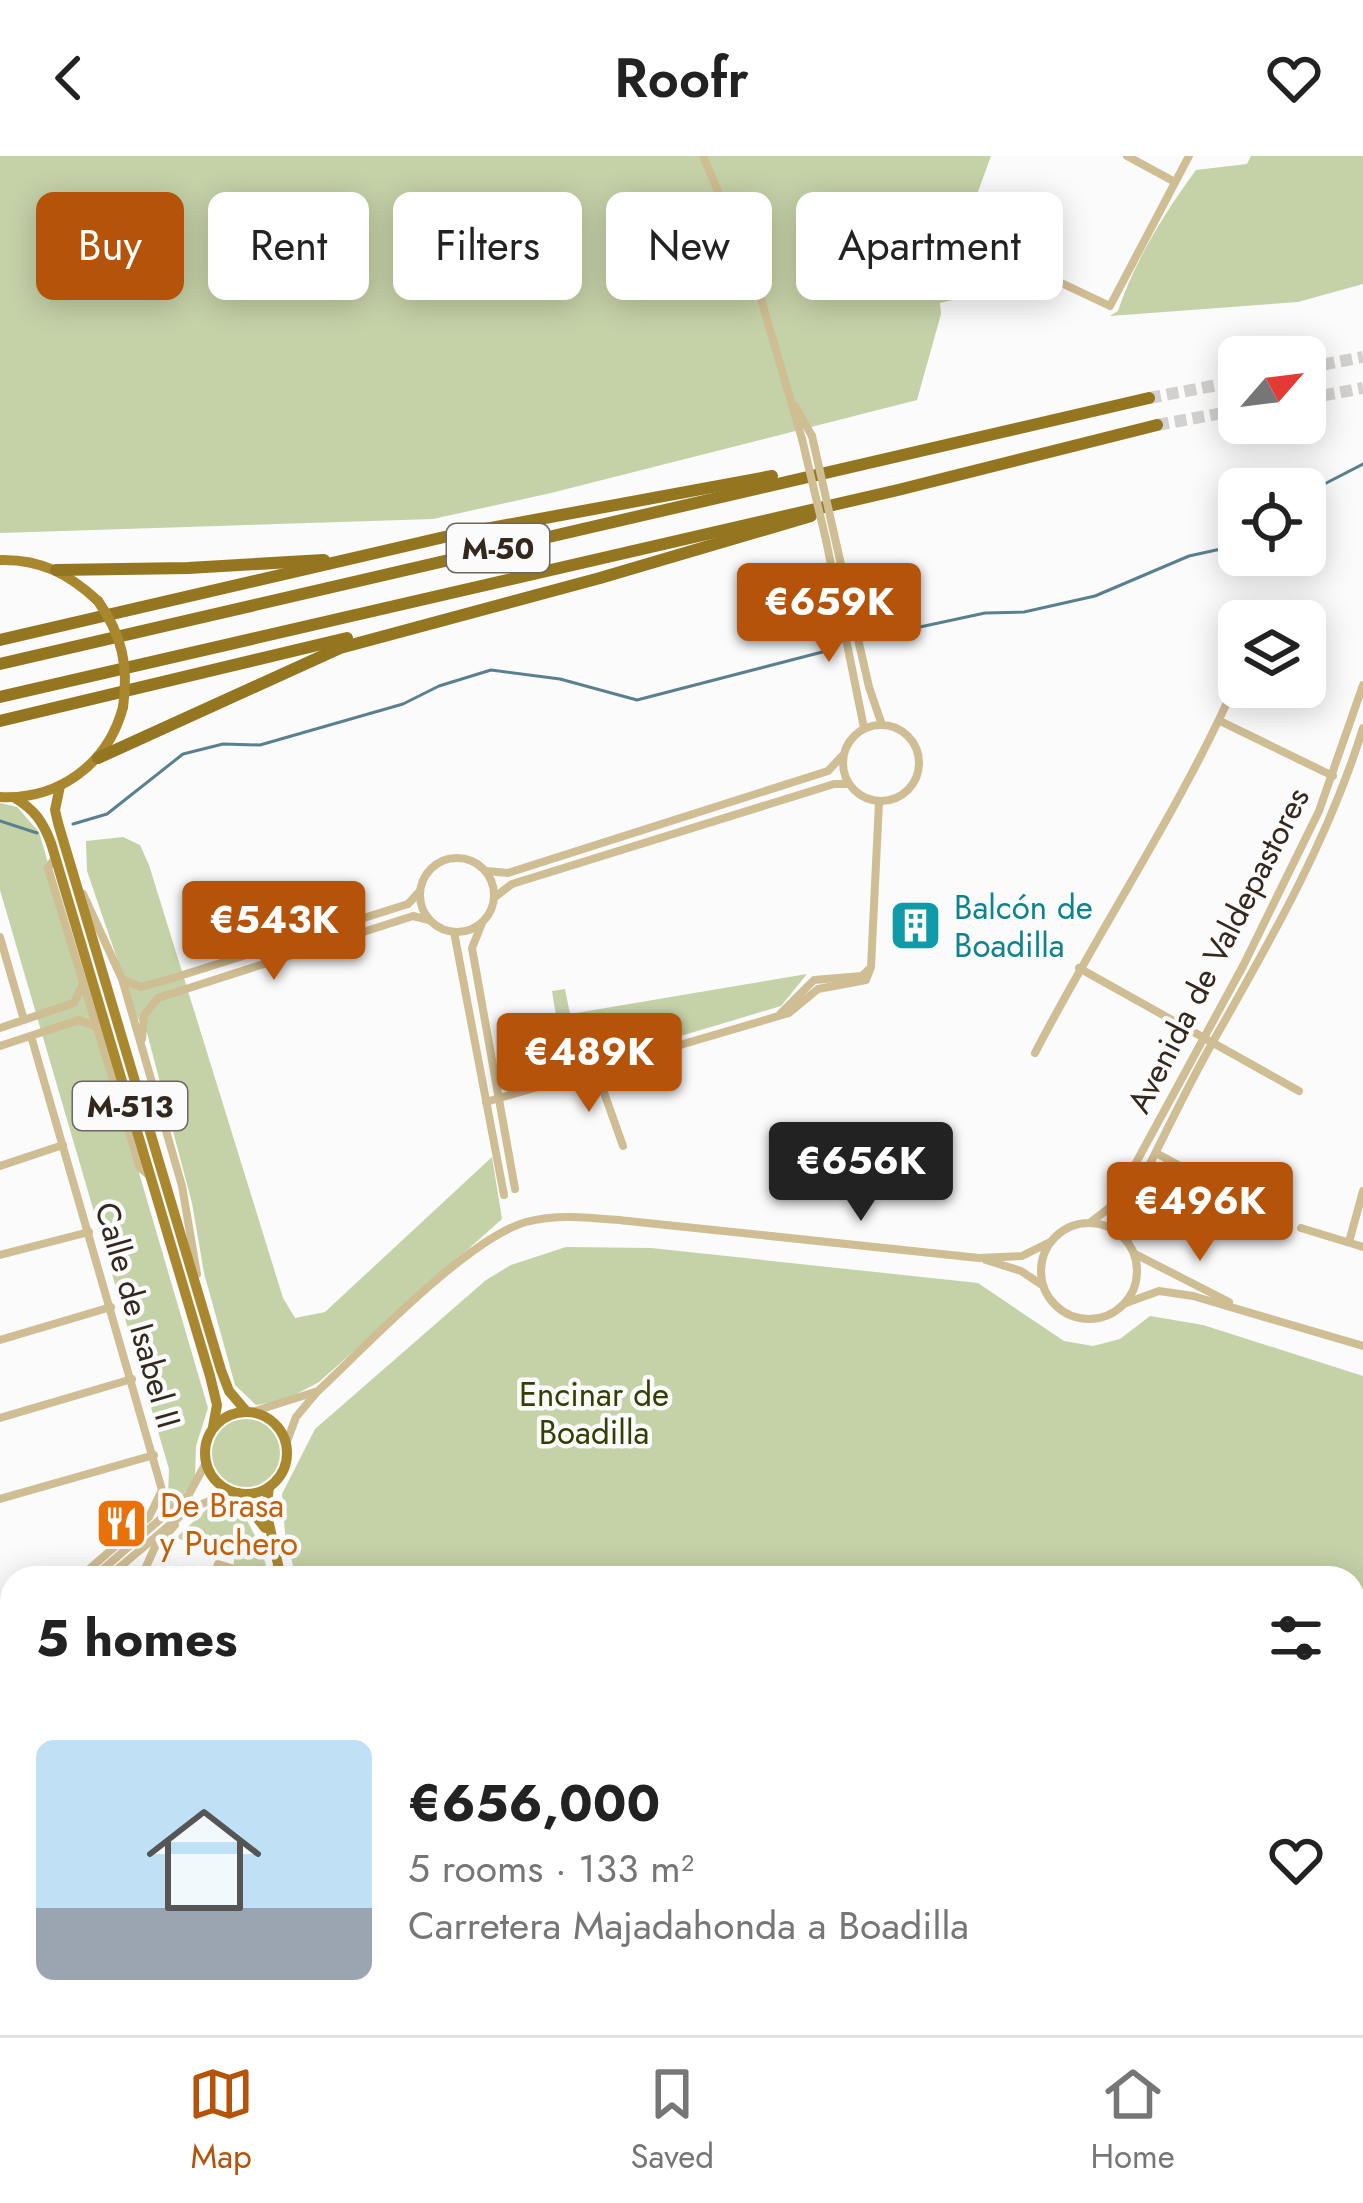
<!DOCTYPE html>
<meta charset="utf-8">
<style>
body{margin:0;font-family:Jost,sans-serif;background:#f6f6f6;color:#222;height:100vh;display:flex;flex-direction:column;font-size:45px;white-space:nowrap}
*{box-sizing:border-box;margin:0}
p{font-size:39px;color:#767676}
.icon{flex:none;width:66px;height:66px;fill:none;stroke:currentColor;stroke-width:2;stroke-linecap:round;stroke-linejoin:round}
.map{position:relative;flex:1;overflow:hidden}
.sheet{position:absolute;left:0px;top:1410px;width:1365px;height:471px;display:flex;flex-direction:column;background:#fff;border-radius:36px 36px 0 0;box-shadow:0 6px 30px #0003}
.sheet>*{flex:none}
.top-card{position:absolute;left:36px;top:36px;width:1293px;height:108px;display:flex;gap:24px}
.needle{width:78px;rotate:62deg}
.controls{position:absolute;left:1218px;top:180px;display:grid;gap:24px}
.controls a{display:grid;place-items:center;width:108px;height:108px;border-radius:18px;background:#fff;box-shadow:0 6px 30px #0003;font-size:60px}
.price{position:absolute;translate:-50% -102px;padding:0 27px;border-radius:12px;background:#b45309;color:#fff;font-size:39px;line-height:78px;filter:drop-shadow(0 3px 6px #0008)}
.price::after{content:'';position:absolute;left:50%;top:72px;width:36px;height:27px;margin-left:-18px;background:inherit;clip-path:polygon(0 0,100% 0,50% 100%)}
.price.selected{background:#222;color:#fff}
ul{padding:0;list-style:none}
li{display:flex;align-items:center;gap:36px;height:300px;padding:0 36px}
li+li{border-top:3px solid #e0e0e0}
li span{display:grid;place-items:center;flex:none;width:336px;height:240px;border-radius:18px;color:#555}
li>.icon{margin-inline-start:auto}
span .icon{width:144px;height:144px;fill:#fffc;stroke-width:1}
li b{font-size:51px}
h2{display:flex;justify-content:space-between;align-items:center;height:144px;padding:0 36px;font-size:51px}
.pill{padding:0 42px;border-radius:18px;background:#fff;box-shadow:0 6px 30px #0003;font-size:42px;line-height:108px}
.pill.selected{background:#b45309;color:#fff}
header{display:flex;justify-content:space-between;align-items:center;height:156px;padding:0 36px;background:#fff;font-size:54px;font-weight:600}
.tabs{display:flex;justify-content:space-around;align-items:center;height:168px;border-top:3px solid #e0e0e0;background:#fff;font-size:33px;color:#767676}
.tabs a{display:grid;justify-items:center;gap:6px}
.tabs .selected{color:#b45309}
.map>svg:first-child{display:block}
.green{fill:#c5d1a7}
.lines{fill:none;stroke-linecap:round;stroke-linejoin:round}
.stream{stroke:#5a8090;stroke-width:3}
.highway-tunnel{stroke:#d3d1cf;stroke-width:12;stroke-dasharray:12 6;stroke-linecap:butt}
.minor{stroke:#cfbd93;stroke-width:8}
.major{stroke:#a9872e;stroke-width:10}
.highway{stroke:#947520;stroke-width:12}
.minor-bridge{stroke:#cfbd93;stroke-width:8}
.major-bridge{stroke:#a9872e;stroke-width:10}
.labels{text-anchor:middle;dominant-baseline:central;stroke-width:9;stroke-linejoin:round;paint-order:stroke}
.shield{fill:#fbfbfb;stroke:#6e6760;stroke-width:3}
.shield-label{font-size:30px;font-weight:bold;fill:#32281e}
.culture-label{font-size:33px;fill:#0d838f;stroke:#fbfbfb;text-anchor:start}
.street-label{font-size:33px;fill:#32281e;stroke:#fbfbfb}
.park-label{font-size:33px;fill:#333e00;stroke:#fbfbfb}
.food-label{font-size:33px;fill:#c56008;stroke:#fbfbfb;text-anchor:start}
</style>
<header><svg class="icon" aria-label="back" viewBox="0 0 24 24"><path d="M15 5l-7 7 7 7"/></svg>Roofr<svg class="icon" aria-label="heart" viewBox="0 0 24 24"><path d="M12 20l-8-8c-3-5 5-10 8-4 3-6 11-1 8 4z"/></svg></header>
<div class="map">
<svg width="1363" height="1879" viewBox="0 0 1363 1879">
<rect width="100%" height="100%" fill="#fbfbfb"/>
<g class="green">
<polygon points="0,0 991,0 963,77 952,144 940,147 941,158 917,244 551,337 433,363 0,377"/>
<path d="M 1251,0 L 1363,0 L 1363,128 L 1298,146 L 1110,160 L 1118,155 C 1134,106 1165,56 1196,14 L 1247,8 Z"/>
<polygon points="0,647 17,651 39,676 208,1252 196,1290 195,1321 188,1333 157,1361 168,1341 169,1313 0,734"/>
<polygon points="123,681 140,689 149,709 283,1142 295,1162 325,1156 492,1001 502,1063 319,1226 285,1244 256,1249 235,1229 204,1117 192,1047 147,877 137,861 87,715 86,685"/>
<polygon points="807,818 781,850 530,925 514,925 508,920 498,870 556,860 552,835 565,833 570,858"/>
<polygon points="566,1091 651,1092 978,1127 1064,1185 1093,1190 1120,1183 1150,1160 1203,1169 1363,1220 1363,1879 364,1879 362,1869 1353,1869 1353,1422 296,1422 285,1377 282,1338 315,1273 486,1124 511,1109"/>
<circle cx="246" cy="1297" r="34"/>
<polygon points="237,1344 260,1390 270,1422 231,1422 235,1400 176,1382 209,1351"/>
</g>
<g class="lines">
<g class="stream">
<polyline points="1305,338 1363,308"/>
<polyline points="878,480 985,457 1024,456 1095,440 1189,400 1239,389"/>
<polyline points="0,665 37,677"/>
<polyline points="73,668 107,658 183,598 223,588 260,589 403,548 439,530 491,514 560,523 637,544 830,494"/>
<polyline points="477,1879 485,1869"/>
<polyline points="1186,1879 1188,1877"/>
</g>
<g class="highway-tunnel">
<polyline points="1305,212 1363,201"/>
<polyline points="1149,242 1239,225"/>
<polyline points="1305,243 1363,232"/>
<polyline points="1157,269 1239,254"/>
</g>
<g class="minor">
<polyline points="703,0 756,126 802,283"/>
<polyline points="1127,0 1175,26"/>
<polyline points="1015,105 1110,150 1189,0"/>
<polyline points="795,250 812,280"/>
<polyline points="826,384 864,572"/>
<polyline points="837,391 869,531 882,569"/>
<polyline points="1220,565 1333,620"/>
<circle cx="881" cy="607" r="38"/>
<polyline points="55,702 48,712 140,1012 151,1021"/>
<circle cx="457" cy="739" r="37"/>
<polyline points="486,715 508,717 828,615 842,600"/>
<polyline points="83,738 122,823 182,1030 197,1118"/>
<polyline points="495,741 512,728 834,628 848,628"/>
<polyline points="482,767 472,792 515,1033"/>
<polyline points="454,776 504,1039"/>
<polyline points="0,781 24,864"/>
<polyline points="1079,812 1299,935"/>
<polyline points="123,824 141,831 170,823 408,748 420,735"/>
<polyline points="780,858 814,824 862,820 868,814"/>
<polyline points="0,872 74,847 81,832"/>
<polyline points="31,880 162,1334 149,1361 79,1422"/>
<polyline points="142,883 144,859 158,842 413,760 429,764"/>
<polyline points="0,890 79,864 94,870"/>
<path d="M 1035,897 C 1100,771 1183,649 1239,520"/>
<polyline points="596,914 623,990"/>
<polyline points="486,946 789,857 818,833 866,824 871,811 879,646"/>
<polyline points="1156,997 1269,1058"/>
<polyline points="0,1010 63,989"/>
<polyline points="1091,1066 1113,1049 1243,810 1319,655 1363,529"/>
<circle cx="1089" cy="1115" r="48"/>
<polyline points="1301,1072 1363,1091"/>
<path d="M 1128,1086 L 1126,1055 C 1156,998 1183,938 1215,882 C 1272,782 1329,682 1363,572"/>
<polyline points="1349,1086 1363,1035"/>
<polyline points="1135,1098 1229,1146"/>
<polyline points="0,1099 89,1076"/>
<polyline points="986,1104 1021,1115 1042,1129"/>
<polyline points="1126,1147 1159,1135 1193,1140 1363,1190"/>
<polyline points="0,1184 111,1151"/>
<polyline points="252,1256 315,1236"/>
<polyline points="0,1262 132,1223"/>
<path d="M 286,1288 L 296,1261 L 317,1236 C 365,1191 467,1083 526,1066 C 559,1057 594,1062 628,1065 L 979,1102 L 1022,1100 L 1048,1087"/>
<polyline points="0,1343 154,1299"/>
<polyline points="117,1414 127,1415 131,1422"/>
<polyline points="93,1422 189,1338 206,1307"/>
<polyline points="107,1422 185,1356 230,1335"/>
<polyline points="141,1422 155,1391 175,1369"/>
<polyline points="213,1422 218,1408 231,1412 228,1422"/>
<polyline points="0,1489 12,1479"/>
<polyline points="0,1502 12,1491"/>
<polyline points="0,1513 12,1503"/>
<polyline points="0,1622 12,1628"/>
<polyline points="0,1867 12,1849"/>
<polyline points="92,1879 96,1869"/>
</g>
<g class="major">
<path d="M 0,404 C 41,403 69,418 98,445"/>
<polyline points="60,630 55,654 58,667 221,1214 229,1235 246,1255"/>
<path d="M 0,641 C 59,644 108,608 123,551"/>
<path d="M 15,642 C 35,654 43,666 51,687 L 210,1220 L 217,1249 L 213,1271"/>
<circle cx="246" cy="1297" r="41"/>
<polyline points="269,1331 266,1354 281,1422"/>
<polyline points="238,1337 265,1372"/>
<polyline points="338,1869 340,1879"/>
</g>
<g class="highway">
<polyline points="56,414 188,412 324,404"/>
<polyline points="0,484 453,379 772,320"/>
<polyline points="0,508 1149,242"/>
<polyline points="0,541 898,334 1157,269"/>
<polyline points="0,565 347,482"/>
<polyline points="98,602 340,492 600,422 811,360"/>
</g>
<g class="minor-bridge">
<polyline points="812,280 837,391"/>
<polyline points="802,283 826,384"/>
</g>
<path class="major-bridge" d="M 98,445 C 122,479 129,510 123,551"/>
</g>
<defs>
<symbol id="building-square" viewBox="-11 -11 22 22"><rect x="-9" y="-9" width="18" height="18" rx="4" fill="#0f9aa8" stroke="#fbfbfb"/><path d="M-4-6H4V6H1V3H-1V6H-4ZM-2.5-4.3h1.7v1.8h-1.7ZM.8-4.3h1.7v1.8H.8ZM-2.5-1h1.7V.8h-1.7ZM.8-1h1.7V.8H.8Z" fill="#fff"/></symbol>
<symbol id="restaurant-square" viewBox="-11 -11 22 22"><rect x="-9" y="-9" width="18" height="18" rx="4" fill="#e8710a" stroke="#fbfbfb"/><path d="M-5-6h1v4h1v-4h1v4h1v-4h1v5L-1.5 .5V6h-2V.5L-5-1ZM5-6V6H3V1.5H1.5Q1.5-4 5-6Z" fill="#fff"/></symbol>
</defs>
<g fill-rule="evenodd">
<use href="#building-square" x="886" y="740" width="59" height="59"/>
<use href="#restaurant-square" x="92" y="1338" width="59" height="59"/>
</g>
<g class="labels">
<g class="shield">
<rect x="447" y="368" width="102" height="48" rx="9"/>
<rect x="73" y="926" width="114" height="48" rx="9"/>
</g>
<g class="shield-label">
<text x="498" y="392">M-50</text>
<text x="130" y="950">M-513</text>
</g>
<g class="culture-label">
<text x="954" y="751">Balcón de<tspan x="954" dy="38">Boadilla</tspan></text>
</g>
<g class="street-label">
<text transform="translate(1218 794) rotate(-63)">Avenida de Valdepastores</text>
<text transform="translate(138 1159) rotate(74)">Calle de Isabel II</text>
</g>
<g class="park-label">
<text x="594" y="1238">Encinar de<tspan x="594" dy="38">Boadilla</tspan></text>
</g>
<g class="food-label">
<text x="160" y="1349">De Brasa<tspan x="160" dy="38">y Puchero</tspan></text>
</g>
</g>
</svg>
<div class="controls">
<a><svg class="needle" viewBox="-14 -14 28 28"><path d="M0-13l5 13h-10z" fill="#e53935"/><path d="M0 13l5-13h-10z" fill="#767676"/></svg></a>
<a><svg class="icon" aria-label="locate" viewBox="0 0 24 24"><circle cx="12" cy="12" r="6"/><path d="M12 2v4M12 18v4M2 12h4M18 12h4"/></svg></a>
<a><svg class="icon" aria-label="layers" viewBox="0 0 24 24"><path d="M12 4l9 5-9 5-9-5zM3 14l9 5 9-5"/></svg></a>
</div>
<b class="price" style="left:829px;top:509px">€659K</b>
<b class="price" style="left:274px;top:827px">€543K</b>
<b class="price" style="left:589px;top:959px">€489K</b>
<b class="price selected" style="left:861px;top:1068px">€656K</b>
<b class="price" style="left:1200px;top:1108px">€496K</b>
<div class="top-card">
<a class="pill selected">Buy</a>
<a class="pill">Rent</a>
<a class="pill">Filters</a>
<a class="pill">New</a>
<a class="pill">Apartment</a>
</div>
<section class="sheet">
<h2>5 homes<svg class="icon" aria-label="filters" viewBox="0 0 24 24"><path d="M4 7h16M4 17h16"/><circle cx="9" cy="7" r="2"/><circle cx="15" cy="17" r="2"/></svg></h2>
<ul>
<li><span style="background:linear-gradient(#bfe0f5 70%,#9aa5b1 0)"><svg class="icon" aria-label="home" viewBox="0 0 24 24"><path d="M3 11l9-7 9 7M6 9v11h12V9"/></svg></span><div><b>€656,000</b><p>5 rooms · 133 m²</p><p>Carretera Majadahonda a Boadilla</p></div><svg class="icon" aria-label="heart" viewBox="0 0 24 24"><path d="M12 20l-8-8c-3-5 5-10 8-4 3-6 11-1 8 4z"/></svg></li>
</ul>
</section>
</div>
<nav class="tabs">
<a class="selected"><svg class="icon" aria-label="map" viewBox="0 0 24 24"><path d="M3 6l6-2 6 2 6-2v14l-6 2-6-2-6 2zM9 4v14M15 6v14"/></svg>Map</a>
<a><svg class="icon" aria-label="saved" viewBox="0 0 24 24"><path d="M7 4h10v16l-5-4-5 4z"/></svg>Saved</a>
<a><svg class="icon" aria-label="home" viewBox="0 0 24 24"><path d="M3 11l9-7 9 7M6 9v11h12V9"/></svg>Home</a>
</nav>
